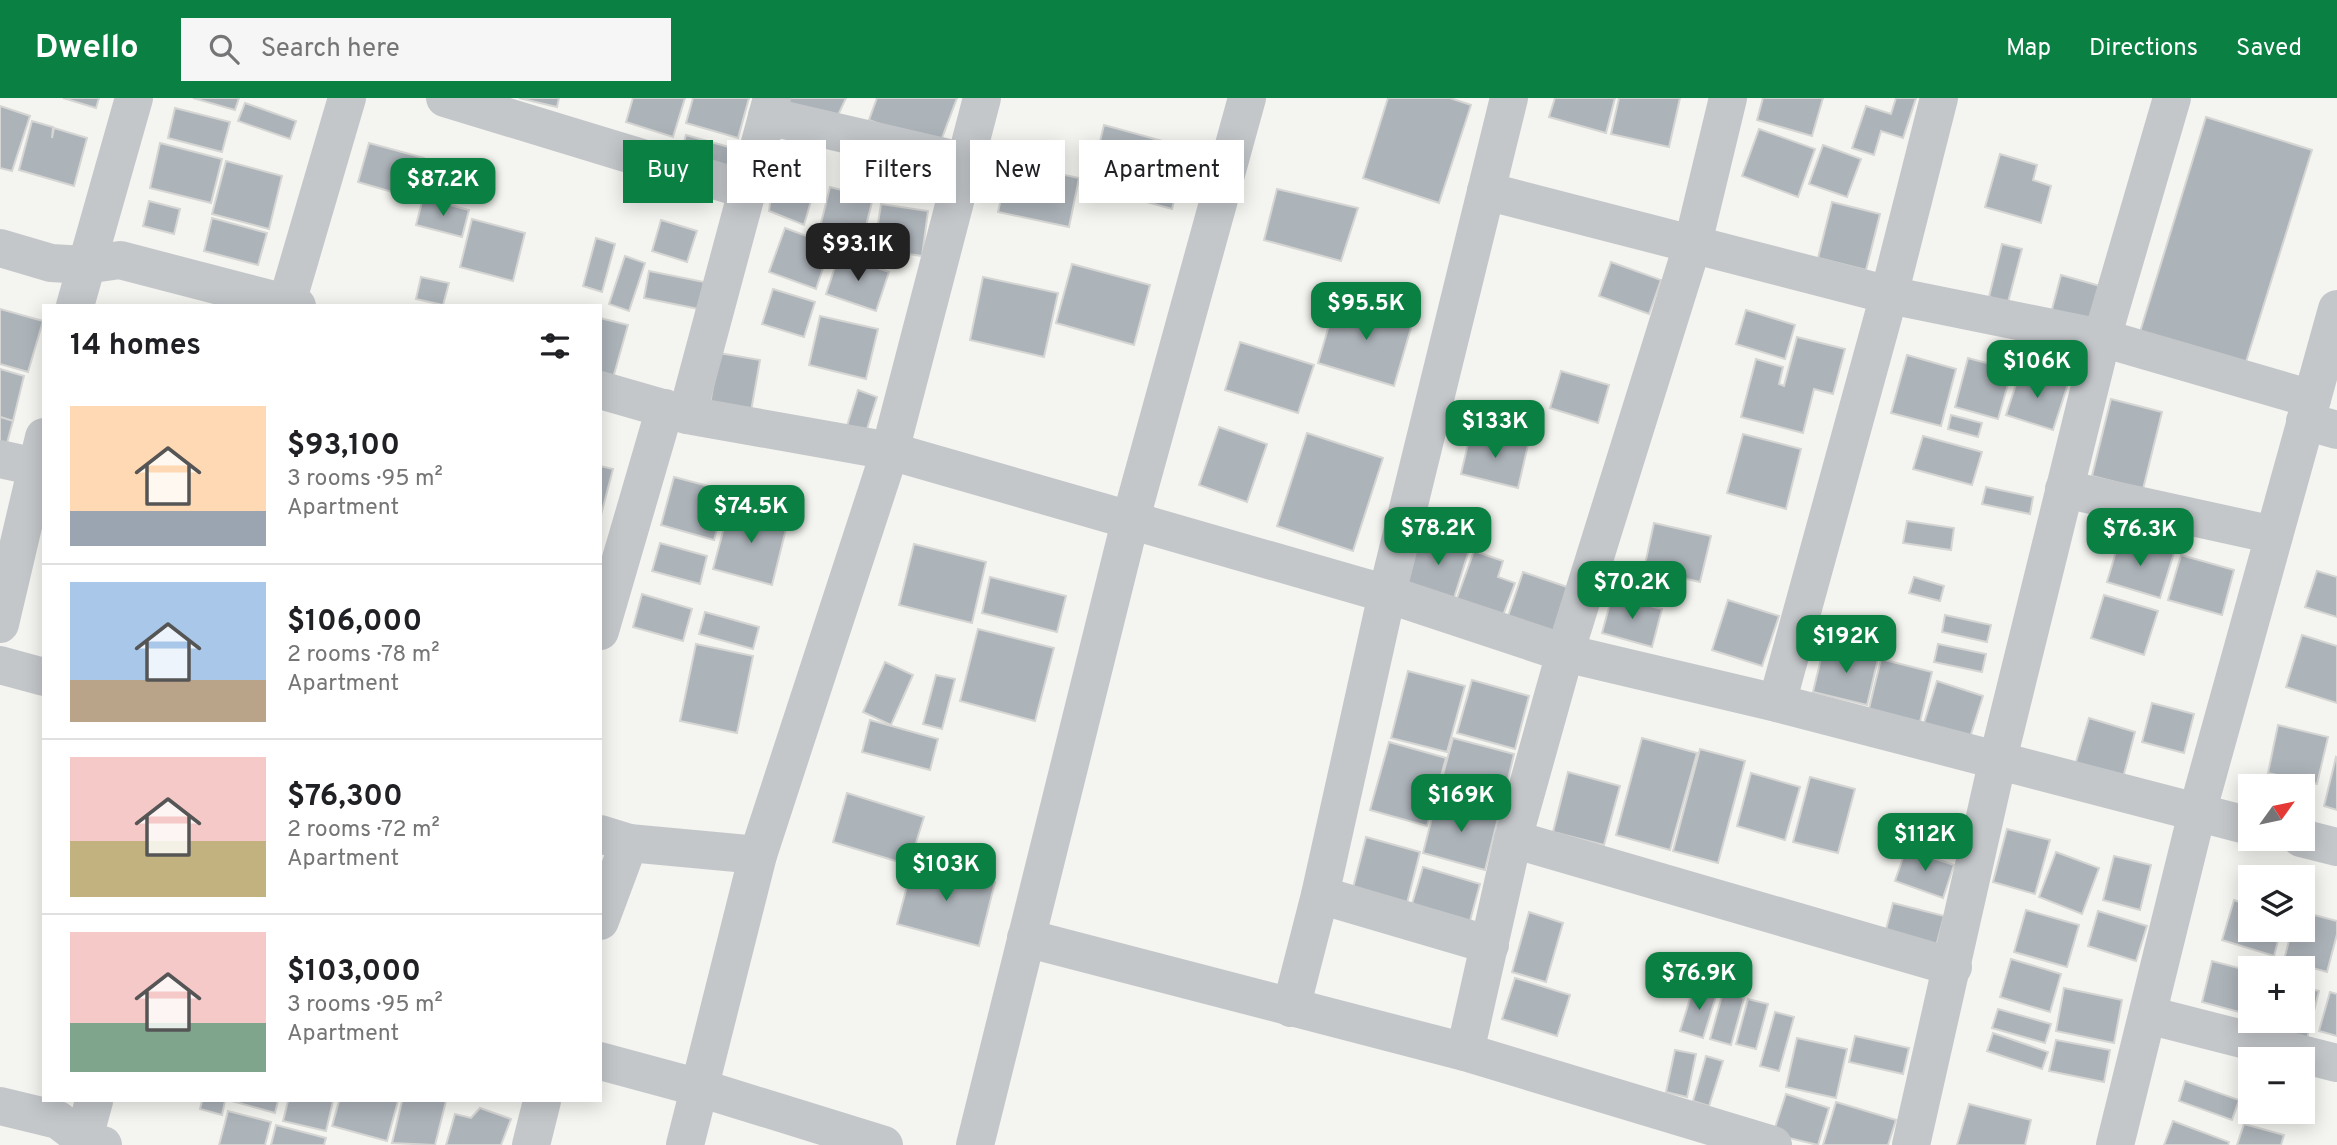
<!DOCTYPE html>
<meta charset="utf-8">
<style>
body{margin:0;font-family:Overpass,sans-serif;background:#f6f6f6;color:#202124;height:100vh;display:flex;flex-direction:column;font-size:26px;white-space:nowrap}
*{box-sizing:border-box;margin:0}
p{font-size:23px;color:#757577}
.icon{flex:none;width:38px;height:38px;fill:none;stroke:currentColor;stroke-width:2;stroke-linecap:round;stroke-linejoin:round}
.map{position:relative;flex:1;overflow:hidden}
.panel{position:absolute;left:42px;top:206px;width:560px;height:798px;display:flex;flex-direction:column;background:#fff;border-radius:0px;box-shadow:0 4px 18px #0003}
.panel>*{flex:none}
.hud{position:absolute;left:623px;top:42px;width:665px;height:63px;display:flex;gap:14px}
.needle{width:46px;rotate:57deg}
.fabs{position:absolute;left:2238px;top:676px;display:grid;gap:14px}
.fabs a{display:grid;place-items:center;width:77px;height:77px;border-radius:0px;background:#fff;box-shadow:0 4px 18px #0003;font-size:35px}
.price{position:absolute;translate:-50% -60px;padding:0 16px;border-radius:14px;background:#0b8043;color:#fff;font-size:23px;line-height:46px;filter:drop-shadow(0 2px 4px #0008)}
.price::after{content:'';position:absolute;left:50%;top:42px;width:21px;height:16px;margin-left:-10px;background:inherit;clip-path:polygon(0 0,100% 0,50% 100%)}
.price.on{background:#222;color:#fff}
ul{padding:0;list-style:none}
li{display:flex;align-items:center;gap:21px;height:175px;padding:0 28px}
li+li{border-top:2px solid #e0e0e0}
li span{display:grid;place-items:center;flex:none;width:196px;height:140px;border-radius:0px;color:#555}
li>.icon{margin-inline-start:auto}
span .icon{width:84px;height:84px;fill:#fffc;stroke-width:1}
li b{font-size:30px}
h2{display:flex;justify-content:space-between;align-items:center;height:84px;padding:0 28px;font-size:30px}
.chip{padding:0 24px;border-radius:0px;background:#fff;box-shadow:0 4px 18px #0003;font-size:24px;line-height:63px}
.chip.on{background:#0b8043;color:#fff}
header{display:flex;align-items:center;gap:42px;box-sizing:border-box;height:98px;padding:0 35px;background:#0b8043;color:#fff}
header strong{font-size:33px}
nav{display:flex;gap:38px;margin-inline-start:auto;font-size:24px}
.search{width:490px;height:63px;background:#f6f6f6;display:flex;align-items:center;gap:18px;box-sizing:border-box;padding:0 24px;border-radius:0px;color:#757577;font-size:26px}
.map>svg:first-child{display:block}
.building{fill:#acb3b9;stroke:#d5d5d3;stroke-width:2}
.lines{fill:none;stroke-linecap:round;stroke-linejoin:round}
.minor{stroke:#c4c7ca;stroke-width:38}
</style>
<header>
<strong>Dwello</strong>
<div class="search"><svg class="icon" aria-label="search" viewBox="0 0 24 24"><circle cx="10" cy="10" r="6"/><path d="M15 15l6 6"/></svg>Search here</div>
<nav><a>Map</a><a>Directions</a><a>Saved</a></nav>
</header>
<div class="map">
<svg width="2337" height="1047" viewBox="0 0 2337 1047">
<rect width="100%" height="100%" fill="#f4f4f0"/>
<g class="building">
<polygon points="63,0 99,0 96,10"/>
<polygon points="193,0 239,0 235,12"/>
<polygon points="519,0 559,0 557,9"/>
<polygon points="633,0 685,0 673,39 626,24"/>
<polygon points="693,0 749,0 738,40 686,25"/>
<polygon points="790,0 846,0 832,30 786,8"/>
<polygon points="877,0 957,0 939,48 869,22"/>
<polygon points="1388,0 1450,0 1471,7 1439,105 1363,80"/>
<polygon points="1555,0 1615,0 1606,35 1549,19"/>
<polygon points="1619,0 1680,0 1669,49 1611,36"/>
<polygon points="1763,0 1823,0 1812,38 1757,22"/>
<polygon points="1896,0 1916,0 1903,40 1881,33 1874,57 1852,50 1866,8 1891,16"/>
<polygon points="245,5 296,23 290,41 238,23"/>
<polygon points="0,8 30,18 12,73 0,70"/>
<polygon points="175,10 230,24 222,54 168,40"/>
<polygon points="2206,19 2312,52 2245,267 2140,234"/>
<polygon points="32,23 53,29 52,40 54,30 87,40 74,88 19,72"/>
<polygon points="1104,27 1188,50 1172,111 1089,88"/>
<polygon points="1759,31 1815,51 1798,99 1742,78"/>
<polygon points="686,37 736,51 729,76 679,61"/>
<polygon points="160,45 222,61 211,105 150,90"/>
<polygon points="369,45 424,60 413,100 358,84"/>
<polygon points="1823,47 1861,61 1847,99 1809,86"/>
<polygon points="2000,56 2037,67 2033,82 2051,88 2041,125 1985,109"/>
<polygon points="226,63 282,78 269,131 212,116"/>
<polygon points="776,63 820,72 804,127 769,113"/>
<polygon points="1009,65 1079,80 1069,129 998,114"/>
<polygon points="830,89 873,100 861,148 818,137"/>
<polygon points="1277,91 1358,110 1341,163 1264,142"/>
<polygon points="423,100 469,112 462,139 416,127"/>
<polygon points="149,103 180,111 174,136 143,128"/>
<polygon points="1832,104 1880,116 1866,172 1818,160"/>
<polygon points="881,106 928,113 922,158 874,151"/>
<polygon points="212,120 267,135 258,167 204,153"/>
<polygon points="472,121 525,135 513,183 460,169"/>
<polygon points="661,122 697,133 687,164 652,153"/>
<polygon points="785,130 831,147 816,191 769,174"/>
<polygon points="596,140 615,146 602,194 583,188"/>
<polygon points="2002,146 2022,151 2008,204 1989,199"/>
<polygon points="839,157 889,174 876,213 826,196"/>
<polygon points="625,158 645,165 629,213 609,206"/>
<polygon points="1611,164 1661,182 1649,216 1599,198"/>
<polygon points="1072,166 1150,187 1134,247 1056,225"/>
<polygon points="649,173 704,184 699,211 644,200"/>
<polygon points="2061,177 2100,188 2087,233 2049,223"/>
<polygon points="421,179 449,185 443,207 416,201"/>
<polygon points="983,179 1058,195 1044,259 970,242"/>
<polygon points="773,191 815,204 804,239 762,226"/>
<polygon points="1337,200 1413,223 1394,288 1318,265"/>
<polygon points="0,211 43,223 28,274 0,266"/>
<polygon points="1746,212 1795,227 1785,261 1736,246"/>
<polygon points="820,218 878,231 866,281 809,267"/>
<polygon points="600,220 628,227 613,280 600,276"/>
<polygon points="1797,239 1845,251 1833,296 1814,291 1803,335 1741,319 1756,261 1783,269 1779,286 1784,288"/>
<polygon points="1240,244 1314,267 1298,315 1225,292"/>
<polygon points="719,255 760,262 751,313 710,306"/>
<polygon points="1907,257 1956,271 1941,328 1891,315"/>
<polygon points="1968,260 2012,272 1998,321 1955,309"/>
<polygon points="0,271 24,278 13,323 0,319"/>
<polygon points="2021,271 2068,286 2053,332 2006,317"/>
<polygon points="1561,273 1609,287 1598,325 1550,310"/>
<polygon points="858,292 877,299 865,337 846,331"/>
<polygon points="2111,301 2162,314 2143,391 2092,378"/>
<polygon points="1951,317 1982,325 1978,339 1948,331"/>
<polygon points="0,319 13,323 0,371"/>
<polygon points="1219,329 1267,346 1247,404 1199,387"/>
<polygon points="1471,333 1528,347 1518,390 1461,376"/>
<polygon points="1307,335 1383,360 1353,453 1277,428"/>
<polygon points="1743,336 1801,351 1786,411 1727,395"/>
<polygon points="1923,338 1982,354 1972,387 1913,371"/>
<polygon points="600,368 613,371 601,417 600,417"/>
<polygon points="674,379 727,393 714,442 661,427"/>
<polygon points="1986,389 2033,399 2030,416 1982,406"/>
<polygon points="730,407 788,423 772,487 713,471"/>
<polygon points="1907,423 1954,430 1951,452 1903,445"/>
<polygon points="1654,425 1711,438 1700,484 1644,471"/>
<polygon points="1421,437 1469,452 1454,500 1406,485"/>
<polygon points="2120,440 2174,455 2160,500 2107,484"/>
<polygon points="660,445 707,458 700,486 652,473"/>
<polygon points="914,446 986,464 972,525 899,507"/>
<polygon points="1474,453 1503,463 1498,479 1515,485 1502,520 1456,503"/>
<polygon points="2181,457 2234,472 2222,517 2168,502"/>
<polygon points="2317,473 2337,479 2337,519 2305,509"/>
<polygon points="1523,474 1573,491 1555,547 1504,530"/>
<polygon points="990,479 1066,498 1057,534 982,515"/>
<polygon points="1914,479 1944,488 1940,503 1909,495"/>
<polygon points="642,496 692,511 683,543 633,529"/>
<polygon points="2104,497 2158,513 2144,557 2091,540"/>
<polygon points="1612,498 1662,511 1652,549 1602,535"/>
<polygon points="1728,502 1779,518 1762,568 1712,552"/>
<polygon points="705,514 759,529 753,551 699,536"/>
<polygon points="1945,517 1991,527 1987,544 1942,534"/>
<polygon points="978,531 1054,550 1035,623 960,603"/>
<polygon points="2302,537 2337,548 2337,605 2286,589"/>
<polygon points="696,546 753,558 737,635 680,623"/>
<polygon points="1938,546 1986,556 1982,574 1934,564"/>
<polygon points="1824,548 1878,561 1867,607 1813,594"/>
<polygon points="1881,561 1932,574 1917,636 1866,623"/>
<polygon points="885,564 913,577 891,627 863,614"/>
<polygon points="1408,573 1465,588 1447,654 1391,640"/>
<polygon points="936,577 955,581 942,631 923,626"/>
<polygon points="1472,582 1529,598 1515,651 1457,635"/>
<polygon points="1937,583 1983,598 1966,652 1920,638"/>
<polygon points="2152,605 2194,616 2184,655 2142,644"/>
<polygon points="2089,620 2135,634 2121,687 2073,674"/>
<polygon points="870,622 938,641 930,672 862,654"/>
<polygon points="2278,627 2328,639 2317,686 2268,675"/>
<polygon points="1453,640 1514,656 1501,711 1438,695"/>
<polygon points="1642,640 1697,655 1670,752 1616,737"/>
<polygon points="1389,644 1446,660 1427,728 1370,712"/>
<polygon points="1700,651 1745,663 1718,765 1673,753"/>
<polygon points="2336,659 2337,660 2337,712 2324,708"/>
<polygon points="1568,674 1620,688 1604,747 1553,734"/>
<polygon points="1751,675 1800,689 1785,742 1737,728"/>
<polygon points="1810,679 1855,691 1838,755 1793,744"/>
<polygon points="847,695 924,719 909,767 833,744"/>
<polygon points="1437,700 1499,716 1485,772 1423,755"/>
<polygon points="2007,731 2050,742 2035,796 1993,784"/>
<polygon points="1366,739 1420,754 1407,805 1353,790"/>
<polygon points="1906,751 1954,767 1943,800 1895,783"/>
<polygon points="2056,754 2099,770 2082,816 2039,799"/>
<polygon points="2114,758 2151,767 2140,812 2103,802"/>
<polygon points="914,762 995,784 979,848 897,826"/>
<polygon points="1423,769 1480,786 1468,830 1410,813"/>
<polygon points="2234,802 2250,808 2250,831 2281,831 2274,858 2222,842"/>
<polygon points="1893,805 1944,818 1934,856 1883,843"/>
<polygon points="2026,812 2079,827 2067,869 2014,854"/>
<polygon points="2098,813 2147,828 2136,863 2088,848"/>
<polygon points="1529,814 1563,825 1546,884 1512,874"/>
<polygon points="2303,814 2337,823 2337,836 2327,874 2284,862 2292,831 2303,831"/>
<polygon points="2011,861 2061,876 2050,914 2000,899"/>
<polygon points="2212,863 2250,873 2250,917 2202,904"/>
<polygon points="1515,880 1570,897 1557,938 1502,921"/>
<polygon points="1694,888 1717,895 1703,940 1680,933"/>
<polygon points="2303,889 2319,893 2307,941 2262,930 2264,922 2303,922"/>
<polygon points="2064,890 2122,902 2114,945 2056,933"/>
<polygon points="1723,894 1744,900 1731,947 1710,941"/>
<polygon points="2330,894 2337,896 2337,938 2319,933"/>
<polygon points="1748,901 1768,906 1756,951 1736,946"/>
<polygon points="1998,911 2051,926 2045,945 1992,930"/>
<polygon points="1775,914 1794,919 1779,973 1760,968"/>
<polygon points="1993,935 2048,954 2042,971 1987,953"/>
<polygon points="1855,938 1909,950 1903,976 1849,964"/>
<polygon points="1797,940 1847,951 1836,1000 1786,989"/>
<polygon points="2056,942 2110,952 2104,984 2049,973"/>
<polygon points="1675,952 1696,956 1687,999 1666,994"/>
<polygon points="1706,958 1723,963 1709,1008 1693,1003"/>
<polygon points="2185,983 2239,1002 2232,1022 2179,1003"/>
<polygon points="1786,996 1829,1010 1818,1047 1773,1036"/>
<polygon points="202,1003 225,1003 222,1017 200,1011"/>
<polygon points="232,1003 278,1003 275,1015"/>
<polygon points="288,1003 333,1003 326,1033 283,1023"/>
<polygon points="339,1003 398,1003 387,1043 332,1028"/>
<polygon points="402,1003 446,1003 435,1047 392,1045"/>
<polygon points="1836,1004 1896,1022 1888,1047 1823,1047"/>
<polygon points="1969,1006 2031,1022 2025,1047 1957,1047"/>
<polygon points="480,1010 511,1021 501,1047 446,1047 455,1016 471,1020"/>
<polygon points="228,1013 271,1024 265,1047 219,1047"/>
<polygon points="2173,1023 2229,1044 2228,1047 2164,1047"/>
<polygon points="2244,1026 2284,1037 2281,1047 2237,1047"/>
<polygon points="276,1027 326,1040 324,1047 271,1047"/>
</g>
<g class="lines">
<g class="minor">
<polyline points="445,0 747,92"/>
<polyline points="767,18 966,64"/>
<polyline points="1486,93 1889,197 2102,240 2312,301"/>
<polyline points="0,150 51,165 85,167 120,162 297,208"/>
<polyline points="75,208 134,0"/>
<polyline points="286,208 347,0"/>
<polyline points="600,292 687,317 890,353 1387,496 1565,555 1777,605 2250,728"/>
<polyline points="687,317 772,0"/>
<polyline points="2305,323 2337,332"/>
<polyline points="0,361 37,369"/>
<polyline points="2064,391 2274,437"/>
<polyline points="0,526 44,339"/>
<polyline points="600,533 665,310"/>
<polyline points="0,567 44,579"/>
<polyline points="1777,605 1889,197 1939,0"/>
<polyline points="600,736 629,745 758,757"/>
<polyline points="2301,740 2337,749"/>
<polyline points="1513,741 1953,869"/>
<polyline points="1320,797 1490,847"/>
<polyline points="600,823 629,745"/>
<polyline points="1026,840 1465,954 1773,1047"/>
<polyline points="1291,910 1320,797 1387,496 1509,0"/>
<polyline points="2148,917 2337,965"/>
<polyline points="1465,954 1513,741 1565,555 1693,145 1728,0"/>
<polyline points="600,963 700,990 884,1047"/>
<polyline points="0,1008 58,1022 84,1042 103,1047"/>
<polyline points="82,1047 94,1003"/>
<polyline points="531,1047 542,1003"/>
<polyline points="685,1047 758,757 890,353 982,0"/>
<polyline points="975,1047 1130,424 1247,0"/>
<polyline points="1911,1047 1998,661 2102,240 2172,0"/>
<polyline points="2115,1047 2197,715 2337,211"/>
</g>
</g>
</svg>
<div class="fabs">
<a><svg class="needle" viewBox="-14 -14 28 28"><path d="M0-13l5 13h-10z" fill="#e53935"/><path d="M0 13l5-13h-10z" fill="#757577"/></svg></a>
<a><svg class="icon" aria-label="layers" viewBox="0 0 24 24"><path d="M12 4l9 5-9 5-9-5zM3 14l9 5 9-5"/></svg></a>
<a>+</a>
<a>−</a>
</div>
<b class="price" style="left:443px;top:120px">$87.2K</b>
<b class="price on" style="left:858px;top:185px">$93.1K</b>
<b class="price" style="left:1366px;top:244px">$95.5K</b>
<b class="price" style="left:2037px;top:302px">$106K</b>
<b class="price" style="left:1495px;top:362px">$133K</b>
<b class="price" style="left:751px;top:447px">$74.5K</b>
<b class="price" style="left:1438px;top:469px">$78.2K</b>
<b class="price" style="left:2140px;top:470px">$76.3K</b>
<b class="price" style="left:1632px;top:523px">$70.2K</b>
<b class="price" style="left:1846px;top:577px">$192K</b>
<b class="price" style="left:1461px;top:736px">$169K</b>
<b class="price" style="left:1925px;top:775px">$112K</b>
<b class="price" style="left:946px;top:805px">$103K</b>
<b class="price" style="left:1699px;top:914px">$76.9K</b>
<div class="hud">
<a class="chip on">Buy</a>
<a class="chip">Rent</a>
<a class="chip">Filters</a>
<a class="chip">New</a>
<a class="chip">Apartment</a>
</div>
<section class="panel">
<h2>14 homes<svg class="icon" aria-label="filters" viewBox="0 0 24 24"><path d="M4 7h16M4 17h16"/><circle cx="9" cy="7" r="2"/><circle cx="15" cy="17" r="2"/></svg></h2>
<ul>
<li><span style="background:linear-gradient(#ffd9b3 75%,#9aa5b1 0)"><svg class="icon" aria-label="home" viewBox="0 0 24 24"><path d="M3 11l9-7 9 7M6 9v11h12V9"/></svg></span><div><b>$93,100</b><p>3 rooms · 95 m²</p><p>Apartment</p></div></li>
<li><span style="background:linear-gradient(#a9c7e8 70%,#b9a48a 0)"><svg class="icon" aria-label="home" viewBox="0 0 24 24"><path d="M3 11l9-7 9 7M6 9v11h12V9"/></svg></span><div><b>$106,000</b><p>2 rooms · 78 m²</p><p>Apartment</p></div></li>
<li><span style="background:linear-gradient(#f6c9c9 60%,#c2b280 0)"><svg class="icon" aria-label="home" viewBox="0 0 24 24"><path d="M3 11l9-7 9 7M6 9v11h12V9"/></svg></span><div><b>$76,300</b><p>2 rooms · 72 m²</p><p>Apartment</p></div></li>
<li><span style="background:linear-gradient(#f6c9c9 65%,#7fa58c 0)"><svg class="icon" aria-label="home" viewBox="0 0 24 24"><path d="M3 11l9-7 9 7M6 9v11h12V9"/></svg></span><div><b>$103,000</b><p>3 rooms · 95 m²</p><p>Apartment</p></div></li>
</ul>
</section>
</div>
